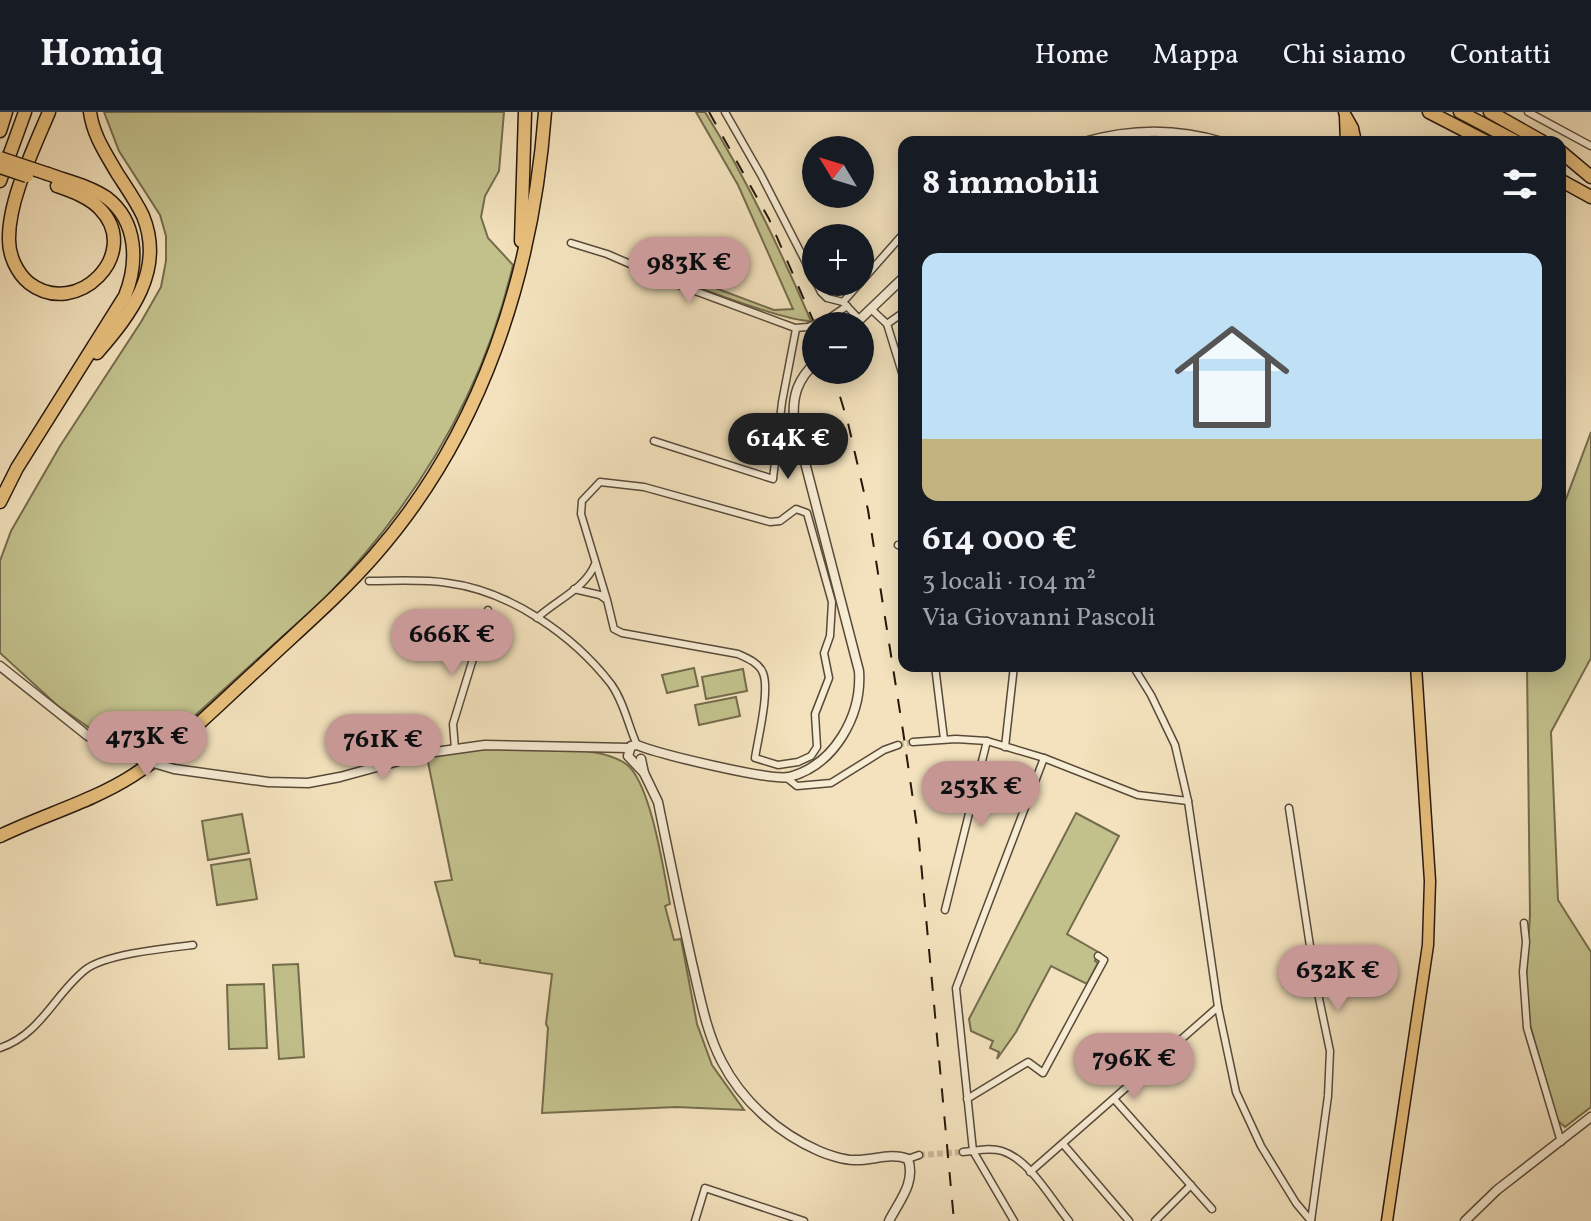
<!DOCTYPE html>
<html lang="it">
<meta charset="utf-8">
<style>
body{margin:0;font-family:Vollkorn,serif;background:#20242c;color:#f1f3f6;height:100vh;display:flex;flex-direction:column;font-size:30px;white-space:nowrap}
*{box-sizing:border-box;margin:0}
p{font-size:26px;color:#9ea1a6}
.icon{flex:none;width:44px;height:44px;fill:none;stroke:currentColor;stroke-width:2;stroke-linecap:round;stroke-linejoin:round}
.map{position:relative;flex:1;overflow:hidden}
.side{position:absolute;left:898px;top:24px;width:668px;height:536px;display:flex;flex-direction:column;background:#171b24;border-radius:16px;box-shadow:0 4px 20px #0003}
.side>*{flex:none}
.needle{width:52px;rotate:308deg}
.buttons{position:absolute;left:802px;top:24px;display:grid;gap:16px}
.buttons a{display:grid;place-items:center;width:72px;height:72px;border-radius:50%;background:#171b24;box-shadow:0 4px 20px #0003;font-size:40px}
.price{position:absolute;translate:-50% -68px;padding:0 18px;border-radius:28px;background:#c59692;color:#111;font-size:26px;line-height:52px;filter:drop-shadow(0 2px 4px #0008)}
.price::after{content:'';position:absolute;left:50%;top:48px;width:24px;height:18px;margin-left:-12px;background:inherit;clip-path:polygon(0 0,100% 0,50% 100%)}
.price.on{background:#222;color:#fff}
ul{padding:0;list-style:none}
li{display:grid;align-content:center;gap:16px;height:424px;padding:0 24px}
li+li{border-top:2px solid #363941}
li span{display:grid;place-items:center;height:248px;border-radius:16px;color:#555}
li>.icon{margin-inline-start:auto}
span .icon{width:144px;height:144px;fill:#fffc;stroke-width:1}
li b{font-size:34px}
h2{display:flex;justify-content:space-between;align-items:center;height:96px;padding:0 24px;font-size:34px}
header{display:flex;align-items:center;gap:48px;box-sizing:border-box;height:112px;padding:0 40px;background:#171b24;border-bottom:2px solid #363941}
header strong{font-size:38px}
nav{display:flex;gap:44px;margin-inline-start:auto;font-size:28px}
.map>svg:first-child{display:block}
.green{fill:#c2c18c;stroke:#746c4c;stroke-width:2}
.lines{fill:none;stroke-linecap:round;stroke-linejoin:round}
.minor-tunnel{stroke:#caba9a;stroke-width:6;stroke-dasharray:6 3;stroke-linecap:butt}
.minor-casing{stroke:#584a39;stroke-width:9}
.tertiary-casing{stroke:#584a39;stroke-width:11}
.primary-casing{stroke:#25180d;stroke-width:13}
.motorway-casing{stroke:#25180d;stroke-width:15}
.minor{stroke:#f7ecd4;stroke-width:6}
.tertiary{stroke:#f7ecd4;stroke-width:8}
.primary{stroke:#eac17e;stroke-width:10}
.motorway{stroke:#eac17e;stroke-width:12}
.rail{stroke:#25180d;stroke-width:2;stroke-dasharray:14 14;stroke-linecap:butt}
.minor-bridge-casing{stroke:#584a39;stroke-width:9;stroke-linecap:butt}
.tertiary-bridge-casing{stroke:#584a39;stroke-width:11;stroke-linecap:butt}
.motorway-bridge-casing{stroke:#25180d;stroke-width:15;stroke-linecap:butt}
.minor-bridge{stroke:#f7ecd4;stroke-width:6}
.tertiary-bridge{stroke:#f7ecd4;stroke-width:8}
.motorway-bridge{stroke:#eac17e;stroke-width:12}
</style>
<header>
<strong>Homiq</strong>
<nav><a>Home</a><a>Mappa</a><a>Chi siamo</a><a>Contatti</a></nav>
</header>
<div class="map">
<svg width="1591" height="1109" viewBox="0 0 1591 1109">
<rect width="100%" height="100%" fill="#f3e2bd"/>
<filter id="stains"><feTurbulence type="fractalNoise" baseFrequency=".0025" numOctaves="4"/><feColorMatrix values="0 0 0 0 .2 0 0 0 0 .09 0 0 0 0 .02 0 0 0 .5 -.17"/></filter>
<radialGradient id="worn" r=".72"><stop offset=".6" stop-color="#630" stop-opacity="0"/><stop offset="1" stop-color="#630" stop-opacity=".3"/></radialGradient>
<g class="green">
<path d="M 104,0 L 504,0 L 499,59 L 485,84 L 481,105 L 488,126 L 513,153 C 483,282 416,392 324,487 L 149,645 L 104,626 L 58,594 L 0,541 L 0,449 L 11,419 L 60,334 L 141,210 L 161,175 L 166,149 L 166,124 L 160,103 L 119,39 Z"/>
<path d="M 696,0 L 705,0 C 747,67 780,137 811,209 C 789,210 683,172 664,159 L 664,152 L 679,131 L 675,148 L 669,157 L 675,161 L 774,198 L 793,197 L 738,73 Z"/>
<polygon points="1591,320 1591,546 1551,620 1558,788 1591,840 1591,995 1565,1015 1557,1008 1530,913 1526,866 1530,803 1527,554 1560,554 1560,403"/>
<polygon points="694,556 698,574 667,581 662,563"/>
<polygon points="743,557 747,579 706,587 702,565"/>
<polygon points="736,585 740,604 699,613 695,593"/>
<path d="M 485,637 C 521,637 598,631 626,652 C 651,670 664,761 670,792 L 665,794 L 674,828 L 681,827 L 697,912 L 712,953 L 744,998 L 676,995 L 542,1001 L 548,916 L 546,912 L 552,862 L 480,851 L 480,848 L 455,844 L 435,770 L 452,768 L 427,645 Z"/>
<polygon points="1076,701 1119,724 1067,822 1100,841 1095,849 1098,851 1087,872 1051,854 1016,920 997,947 999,940 990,936 993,929 971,919 969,907"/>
<polygon points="242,702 249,741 208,748 202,709"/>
<polygon points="250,747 257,787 217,793 211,753"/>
<polygon points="298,852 304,945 279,947 273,853"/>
<polygon points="264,872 267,936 229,937 227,873"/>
</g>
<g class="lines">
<g class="minor-tunnel">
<polyline points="898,633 913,630"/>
<polyline points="919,1043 963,1040"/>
</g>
<defs>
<g id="minor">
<polyline points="725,0 761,63 821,180 827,186 843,190"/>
<polyline points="1528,0 1591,34"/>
<polyline points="571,131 607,142 679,173 795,216 808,215"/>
<polyline points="843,190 904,121"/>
<polyline points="843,190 859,207"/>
<polyline points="871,197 887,212 904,267"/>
<polyline points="828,207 847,194"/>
<polyline points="887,212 904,200"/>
<polyline points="654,329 773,367 782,290 796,217"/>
<polyline points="898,433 904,436"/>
<path d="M 369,469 C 395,469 422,467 448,471 C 510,479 573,523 611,572 C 624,590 628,613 637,633"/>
<path d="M 574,477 L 600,483 L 607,488 L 614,517 L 622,521 L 738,542 C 747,546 759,551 763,561 C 770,579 758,626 755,646 L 778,653 L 798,650 L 811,644 L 817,635 L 815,602 L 829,566 L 824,541 L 830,524 L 832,490 L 807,401 L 796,397 L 780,409 L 770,410 L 644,375 L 600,370 L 582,389 L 581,402 L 607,488"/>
<path d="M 537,506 C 555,489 586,476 595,452"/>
<polyline points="935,554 944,627"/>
<polyline points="1133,554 1151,583 1175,633 1188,689 1218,895 1236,980 1261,1034 1296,1091 1311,1109"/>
<polyline points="913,630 956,627 987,629 1044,646 1138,683 1188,689"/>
<polyline points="1005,635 1014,554"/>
<polyline points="455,637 453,612 488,498"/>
<polyline points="787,666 797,674 831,671 884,638 898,633"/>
<polyline points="1289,696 1315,867 1330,939 1328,984 1311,1109"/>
<polyline points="945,798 987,629"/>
<polyline points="1524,811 1526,830 1523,860 1527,916 1561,1030"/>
<path d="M 0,936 C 41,922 54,883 85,858 C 105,842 167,836 193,833"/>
<polyline points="967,987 1028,950 1043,961 1104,848 1098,844"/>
<polyline points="1114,987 1212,1097"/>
<polyline points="1063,1032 1129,1109"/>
<path d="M 963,1040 C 976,1039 989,1035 1002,1039 C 1030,1048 1051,1087 1069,1109"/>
<polyline points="908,1047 919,1043"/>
<polyline points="1030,1060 1218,895"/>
<polyline points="695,1109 705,1076 804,1109"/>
<polyline points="1014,1109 973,1039 956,876 1044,646"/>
<polyline points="1155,1109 1191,1073"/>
</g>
<g id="tertiary">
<path d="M 1084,30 C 1129,17 1177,16 1222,30"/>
<polyline points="853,214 904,165"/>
<polyline points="0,554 88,624 130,644"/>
<path d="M 641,647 L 644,661 L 658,690 C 669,744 680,797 692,851 C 700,884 706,920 722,950 C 742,989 778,1021 819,1039 C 828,1043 844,1048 854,1048 C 872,1049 890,1040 908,1047 C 916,1071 899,1089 889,1109"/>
<polyline points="174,657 268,670 308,671 340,665 428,641 485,633 629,636"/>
<path d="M 644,661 L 628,644 L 631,634 L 637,633 C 659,642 770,669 789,665 C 835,653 862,603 859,559 L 794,308 C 792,283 798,267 816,250"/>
<polyline points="1465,1109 1497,1078 1591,1005"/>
</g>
<g id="primary">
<polyline points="1344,0 1353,16 1356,30"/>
<polyline points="1345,4 1346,30"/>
<polyline points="1387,1109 1428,833 1430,769 1416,554"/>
</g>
<g id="motorway">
<path d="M 49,0 C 34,36 8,89 9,128 C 9,144 17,161 29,171 C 77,208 143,141 100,97 C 89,85 71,79 57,74"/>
<path d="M 90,0 C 93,23 106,42 117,61 C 126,75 136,89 143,104 C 165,158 131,202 97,241"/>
<polyline points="1429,0 1487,30"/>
<polyline points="1460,0 1517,30"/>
<polyline points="1490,0 1543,30"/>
<polyline points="0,19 6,0"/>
<polyline points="1560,39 1591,65"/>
<polyline points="1560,68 1591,85"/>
<polyline points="0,69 25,0"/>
<polyline points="521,129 525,0"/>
<path d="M 0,390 L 17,356 L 125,184 C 138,151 138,110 107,86 C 90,74 67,69 48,62"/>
<path d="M 0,724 C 43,703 91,690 132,664 C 179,634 220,591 261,554 C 299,518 339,484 374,444 C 482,321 533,162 545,0"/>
</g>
</defs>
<use href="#minor" class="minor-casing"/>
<use href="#tertiary" class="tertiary-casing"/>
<use href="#primary" class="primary-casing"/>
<use href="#motorway" class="motorway-casing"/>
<use href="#minor" class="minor"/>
<use href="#tertiary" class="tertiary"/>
<use href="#primary" class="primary"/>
<use href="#motorway" class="motorway"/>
<g class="rail">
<polyline points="709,0 769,107 816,215"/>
<polyline points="832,258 848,311 868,398 903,619 919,729 954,1109"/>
</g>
<defs>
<polyline id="minor-bridge" points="808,215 828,207"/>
<polyline id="tertiary-bridge" points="130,644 174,657"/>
<g id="motorway-bridge">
<polyline points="0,46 48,62"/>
<polyline points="0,55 27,64"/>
</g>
</defs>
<use href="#minor-bridge" class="minor-bridge-casing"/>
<use href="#tertiary-bridge" class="tertiary-bridge-casing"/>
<use href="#motorway-bridge" class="motorway-bridge-casing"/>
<use href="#minor-bridge" class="minor-bridge"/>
<use href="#tertiary-bridge" class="tertiary-bridge"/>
<use href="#motorway-bridge" class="motorway-bridge"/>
</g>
<rect width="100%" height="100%" filter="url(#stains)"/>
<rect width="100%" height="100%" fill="url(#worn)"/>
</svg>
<div class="buttons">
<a><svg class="needle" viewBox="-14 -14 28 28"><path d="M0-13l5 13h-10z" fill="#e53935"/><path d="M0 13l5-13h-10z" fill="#9ea1a6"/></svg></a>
<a>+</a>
<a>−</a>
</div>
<b class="price" style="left:689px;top:193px">983K €</b>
<b class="price on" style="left:788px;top:369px">614K €</b>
<b class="price" style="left:452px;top:565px">666K €</b>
<b class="price" style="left:147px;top:667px">473K €</b>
<b class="price" style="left:383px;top:670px">761K €</b>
<b class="price" style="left:981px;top:717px">253K €</b>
<b class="price" style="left:1338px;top:901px">632K €</b>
<b class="price" style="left:1134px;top:989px">796K €</b>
<section class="side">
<h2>8 immobili<svg class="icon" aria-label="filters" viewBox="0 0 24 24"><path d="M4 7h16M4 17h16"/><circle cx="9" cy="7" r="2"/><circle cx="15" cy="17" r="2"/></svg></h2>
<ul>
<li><span style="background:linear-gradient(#bfe0f5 75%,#c2b280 0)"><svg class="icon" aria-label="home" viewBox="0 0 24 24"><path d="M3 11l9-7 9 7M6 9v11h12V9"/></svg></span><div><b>614 000 €</b><p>3 locali · 104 m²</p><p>Via Giovanni Pascoli</p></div></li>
</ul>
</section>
</div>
